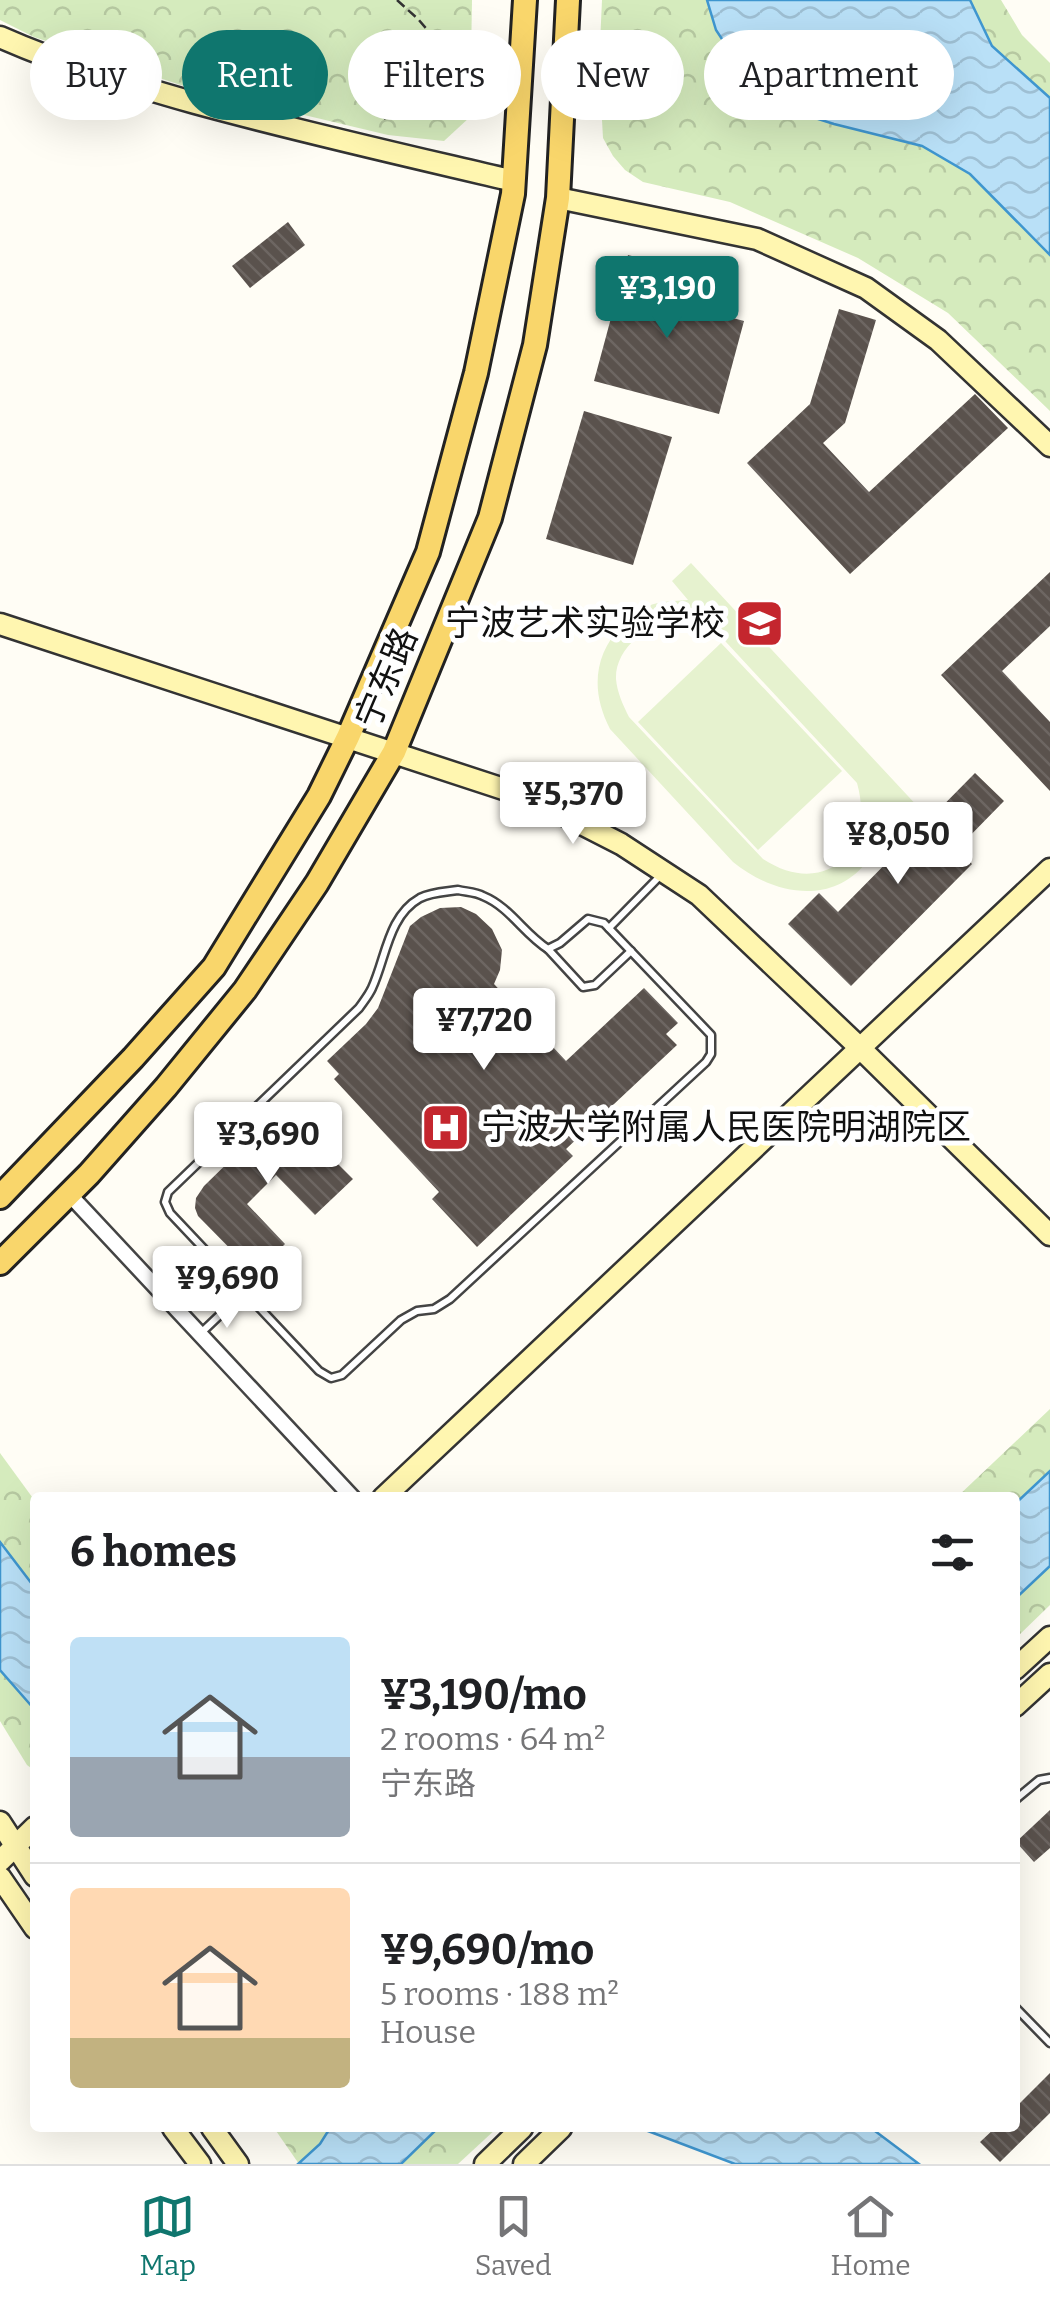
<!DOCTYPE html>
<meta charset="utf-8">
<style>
body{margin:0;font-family:Bitter,"Noto Sans SC",serif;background:#f2f2f2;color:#202124;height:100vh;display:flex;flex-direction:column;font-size:38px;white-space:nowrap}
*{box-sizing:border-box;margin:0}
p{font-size:32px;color:#757577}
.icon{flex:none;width:55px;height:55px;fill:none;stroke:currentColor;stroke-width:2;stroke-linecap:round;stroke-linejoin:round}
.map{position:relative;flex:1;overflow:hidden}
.details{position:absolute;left:30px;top:1492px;width:990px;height:640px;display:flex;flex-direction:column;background:#fff;border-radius:10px;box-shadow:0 10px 40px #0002}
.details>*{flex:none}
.banner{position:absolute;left:30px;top:30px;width:990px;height:90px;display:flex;gap:20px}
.price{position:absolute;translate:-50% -85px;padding:0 22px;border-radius:10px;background:#fff;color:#222;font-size:32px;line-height:65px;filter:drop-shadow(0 2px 5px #0008)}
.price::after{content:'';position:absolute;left:50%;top:60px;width:30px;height:22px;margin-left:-15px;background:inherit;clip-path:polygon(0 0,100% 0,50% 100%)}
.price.active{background:#0f766e;color:#fff}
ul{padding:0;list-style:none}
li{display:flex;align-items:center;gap:30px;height:250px;padding:0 40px}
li+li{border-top:2px solid #e0e0e0}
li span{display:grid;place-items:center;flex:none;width:280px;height:200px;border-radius:10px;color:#555}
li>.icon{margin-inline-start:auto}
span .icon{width:120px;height:120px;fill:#fffc;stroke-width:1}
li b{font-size:42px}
h2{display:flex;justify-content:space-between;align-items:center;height:120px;padding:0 40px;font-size:42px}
.chip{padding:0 35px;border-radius:45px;background:#fff;box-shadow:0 10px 40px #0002;font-size:35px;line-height:90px}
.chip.active{background:#0f766e;color:#fff}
.dock{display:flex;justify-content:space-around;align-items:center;height:140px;border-top:2px solid #e0e0e0;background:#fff;font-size:28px;color:#757577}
.dock a{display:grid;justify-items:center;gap:5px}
.dock .active{color:#0f766e}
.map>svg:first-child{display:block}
.park{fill:url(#park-crowns)}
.pitch{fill:#e6f2cf;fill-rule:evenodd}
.water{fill:url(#water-waves);stroke:#3f96cf;stroke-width:2.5}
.building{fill:url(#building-back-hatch)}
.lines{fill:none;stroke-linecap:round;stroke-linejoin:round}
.lane-casing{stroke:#444;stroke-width:11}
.street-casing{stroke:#444;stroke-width:19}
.secondary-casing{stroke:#333;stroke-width:25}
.primary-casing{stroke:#222;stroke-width:28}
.path{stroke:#333;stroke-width:2.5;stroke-dasharray:10 5;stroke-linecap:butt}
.lane{stroke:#fff;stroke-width:6}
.street{stroke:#fff;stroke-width:14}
.secondary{stroke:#fff6b0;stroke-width:20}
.primary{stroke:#f9d66b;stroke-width:22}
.labels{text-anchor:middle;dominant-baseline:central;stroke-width:10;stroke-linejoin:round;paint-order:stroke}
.poi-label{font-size:35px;fill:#111;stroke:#fff;text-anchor:end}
.street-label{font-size:35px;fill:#111;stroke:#fff}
</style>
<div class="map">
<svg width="1050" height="2164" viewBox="0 0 1050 2164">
<defs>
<pattern id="park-crowns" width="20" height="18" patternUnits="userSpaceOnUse" patternTransform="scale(2.5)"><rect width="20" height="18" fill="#d5ebbd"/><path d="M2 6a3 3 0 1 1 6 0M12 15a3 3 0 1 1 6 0" fill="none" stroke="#b6c8a1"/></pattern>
<pattern id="water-waves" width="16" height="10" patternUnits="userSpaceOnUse" patternTransform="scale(2.5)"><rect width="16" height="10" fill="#b9e0f7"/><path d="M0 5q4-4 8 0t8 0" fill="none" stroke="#9ebfd3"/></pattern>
<pattern id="building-back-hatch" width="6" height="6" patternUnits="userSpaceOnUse" patternTransform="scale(2.5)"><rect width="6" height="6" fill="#5a524d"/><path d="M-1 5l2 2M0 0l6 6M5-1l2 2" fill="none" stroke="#6d6662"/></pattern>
</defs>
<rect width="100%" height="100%" fill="#fffdf5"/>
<g class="park">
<polygon points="0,0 472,0 470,117 444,141 388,135 187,87 34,37 0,20"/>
<polygon points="602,0 1001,0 1022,35 1050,63 1050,411 948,313 858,258 730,202 643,182 625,170 613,156 603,138 599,66"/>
<polygon points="1050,1409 1050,1605 1015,1639 1015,1498 956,1498"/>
<polygon points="0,1453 35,1501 35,1771 27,1765 0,1721"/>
<polygon points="274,2128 497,2128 458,2164 299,2164"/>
</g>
<g class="pitch">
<path d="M 691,563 L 921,810 L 902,827 L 882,806 C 885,827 879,848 865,864 C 829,907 771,893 733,862 L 610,729 C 591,692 593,656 622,625 C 630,617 638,610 648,606 C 661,601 675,601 688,600 L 672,581 ZM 675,620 L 694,621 L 713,628 L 857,783 C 876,849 826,900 763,859 L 629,717 C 623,705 617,692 616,679 C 615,648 648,624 675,620 Z"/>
<polygon points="721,643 842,771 758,850 638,722"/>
</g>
<g class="water">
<polygon points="707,0 970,0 992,46 1050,98 1050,255 970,174 922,146 834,124 780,107 739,65 716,30"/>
<polygon points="1050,1471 1050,1566 1015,1599 1015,1504"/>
<polygon points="0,1542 35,1588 35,1710 0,1670"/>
<polygon points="330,2128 438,2128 401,2164 298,2164 320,2144"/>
<polygon points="640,2128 871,2128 919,2164 735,2164"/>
</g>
<g class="building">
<polygon points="288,222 305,245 250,288 232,266"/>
<polygon points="628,255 683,269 674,302 744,321 719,414 594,381"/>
<polygon points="839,309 876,320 845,423 823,443 869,492 975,394 1008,428 850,574 747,463 810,404"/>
<polygon points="584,411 672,437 633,565 546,539"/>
<polygon points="1050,572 1050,626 1002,671 1050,722 1050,791 941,675"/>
<polygon points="975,773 1004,801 957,849 972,864 851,986 788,924 819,893 838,912"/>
<polygon points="461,907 476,914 492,929 502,950 500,970 494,984 566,1061 644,988 678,1023 666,1034 677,1045 566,1149 573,1156 477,1247 432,1199 439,1192 334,1079 339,1074 327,1061 366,1024 378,1008 410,926 421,917 440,908"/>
<polygon points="283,1109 353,1179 315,1215 276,1175 247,1204 285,1244 255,1274 198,1216 195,1208 196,1198 204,1186"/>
<polygon points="1050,1810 1050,1848 1034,1862 1016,1842"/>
<polygon points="1050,2073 1050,2113 1000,2162 980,2142 995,2128 1015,2128 1015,2108"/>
</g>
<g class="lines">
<defs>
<g id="lane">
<path d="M 458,890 C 466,892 476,892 483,896 C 510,907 524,934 548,949 L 560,943 L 588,919 L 604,923 L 711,1035 L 711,1054 L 706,1062 L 450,1299 L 434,1309 L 417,1311 L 401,1320 L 342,1375 L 331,1378 L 319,1371 L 170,1213 L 165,1202 L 168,1192 L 359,1008 C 363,1002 369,995 372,988 C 386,958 388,916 420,898 C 432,892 445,892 458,890 Z"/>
<polyline points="609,928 660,876"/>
<polyline points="548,949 583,987 595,985 631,951"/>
<polyline points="202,1332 244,1292"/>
<polyline points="1015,1800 1039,1780 1050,1778"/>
<polyline points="1015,2007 1050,2043"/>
</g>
<polyline id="street" points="69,1194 353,1498"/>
<g id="secondary">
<path d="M 0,37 C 63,65 129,84 195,103 C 301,132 408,156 514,181"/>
<polyline points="558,198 757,239 866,288 938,340 1050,446"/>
<polyline points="0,624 531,798 621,844 699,895 859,1047 1050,1235"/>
<polyline points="383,1498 1050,869"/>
<polyline points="1015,1669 1050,1637"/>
<polyline points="1015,1706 1050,1674"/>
<polyline points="0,1822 35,1876"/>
<polyline points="0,1861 35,1827"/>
<polyline points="0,1877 35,1928"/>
<polyline points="173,2128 200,2164"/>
<polyline points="212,2128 238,2164"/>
<polyline points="485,2164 522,2128"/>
<polyline points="524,2164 561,2128"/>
</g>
<g id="primary">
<polyline points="0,1197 133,1058 214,967 319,796 348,737 428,552 476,373 513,194 525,0"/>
<polyline points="0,1263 89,1174 166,1087 245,990 317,883 394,752 490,518 535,345 558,198 568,0"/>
</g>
</defs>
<use href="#lane" class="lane-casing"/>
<use href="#street" class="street-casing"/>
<use href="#secondary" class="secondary-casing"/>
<use href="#primary" class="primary-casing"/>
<g class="path">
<polyline points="397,0 418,19 475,85"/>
<polyline points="384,119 453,60"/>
</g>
<use href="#lane" class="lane"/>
<use href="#street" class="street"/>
<use href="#secondary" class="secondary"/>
<use href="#primary" class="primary"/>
</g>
<defs>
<symbol id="school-square" viewBox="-11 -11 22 22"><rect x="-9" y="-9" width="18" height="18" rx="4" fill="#c4262e" stroke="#fff"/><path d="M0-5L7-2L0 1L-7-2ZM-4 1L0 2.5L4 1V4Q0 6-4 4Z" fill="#fff"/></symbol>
<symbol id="hospital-square" viewBox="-11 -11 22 22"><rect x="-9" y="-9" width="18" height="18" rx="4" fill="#c4262e" stroke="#fff"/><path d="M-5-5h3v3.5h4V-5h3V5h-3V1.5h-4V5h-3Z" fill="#fff"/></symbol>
</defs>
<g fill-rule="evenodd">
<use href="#school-square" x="732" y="596" width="55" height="55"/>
<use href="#hospital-square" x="418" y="1100" width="55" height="55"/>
</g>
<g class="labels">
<g class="poi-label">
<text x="725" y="623">宁波艺术实验学校</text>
<text x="481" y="1127" text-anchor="start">宁波大学附属人民医院明湖院区</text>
</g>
<g class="street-label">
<text transform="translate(386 678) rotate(-67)">宁东路</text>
</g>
</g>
</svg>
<b class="price active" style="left:667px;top:341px">¥3,190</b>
<b class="price" style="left:573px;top:847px">¥5,370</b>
<b class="price" style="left:898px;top:887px">¥8,050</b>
<b class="price" style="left:484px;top:1073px">¥7,720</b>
<b class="price" style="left:268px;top:1187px">¥3,690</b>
<b class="price" style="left:227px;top:1331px">¥9,690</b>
<div class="banner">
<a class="chip">Buy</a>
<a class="chip active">Rent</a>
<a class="chip">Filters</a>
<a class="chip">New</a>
<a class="chip">Apartment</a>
</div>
<section class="details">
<h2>6 homes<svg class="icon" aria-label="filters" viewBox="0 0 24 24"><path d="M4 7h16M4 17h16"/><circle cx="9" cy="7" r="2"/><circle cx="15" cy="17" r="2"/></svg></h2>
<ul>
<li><span style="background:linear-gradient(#bfe0f5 60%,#9aa5b1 0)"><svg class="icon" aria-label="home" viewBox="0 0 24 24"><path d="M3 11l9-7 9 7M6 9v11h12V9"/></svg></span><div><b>¥3,190/mo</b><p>2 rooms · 64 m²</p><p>宁东路</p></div></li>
<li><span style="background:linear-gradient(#ffd9b3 75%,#c2b280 0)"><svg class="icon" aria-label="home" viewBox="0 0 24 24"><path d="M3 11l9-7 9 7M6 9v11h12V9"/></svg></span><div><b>¥9,690/mo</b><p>5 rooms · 188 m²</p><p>House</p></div></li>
</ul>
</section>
</div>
<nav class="dock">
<a class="active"><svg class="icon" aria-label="map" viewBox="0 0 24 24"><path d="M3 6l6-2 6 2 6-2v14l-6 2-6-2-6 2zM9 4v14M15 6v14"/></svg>Map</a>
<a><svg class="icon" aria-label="saved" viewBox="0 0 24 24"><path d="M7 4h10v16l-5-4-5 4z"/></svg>Saved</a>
<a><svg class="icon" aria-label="home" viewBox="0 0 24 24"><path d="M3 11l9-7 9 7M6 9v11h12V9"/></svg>Home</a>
</nav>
